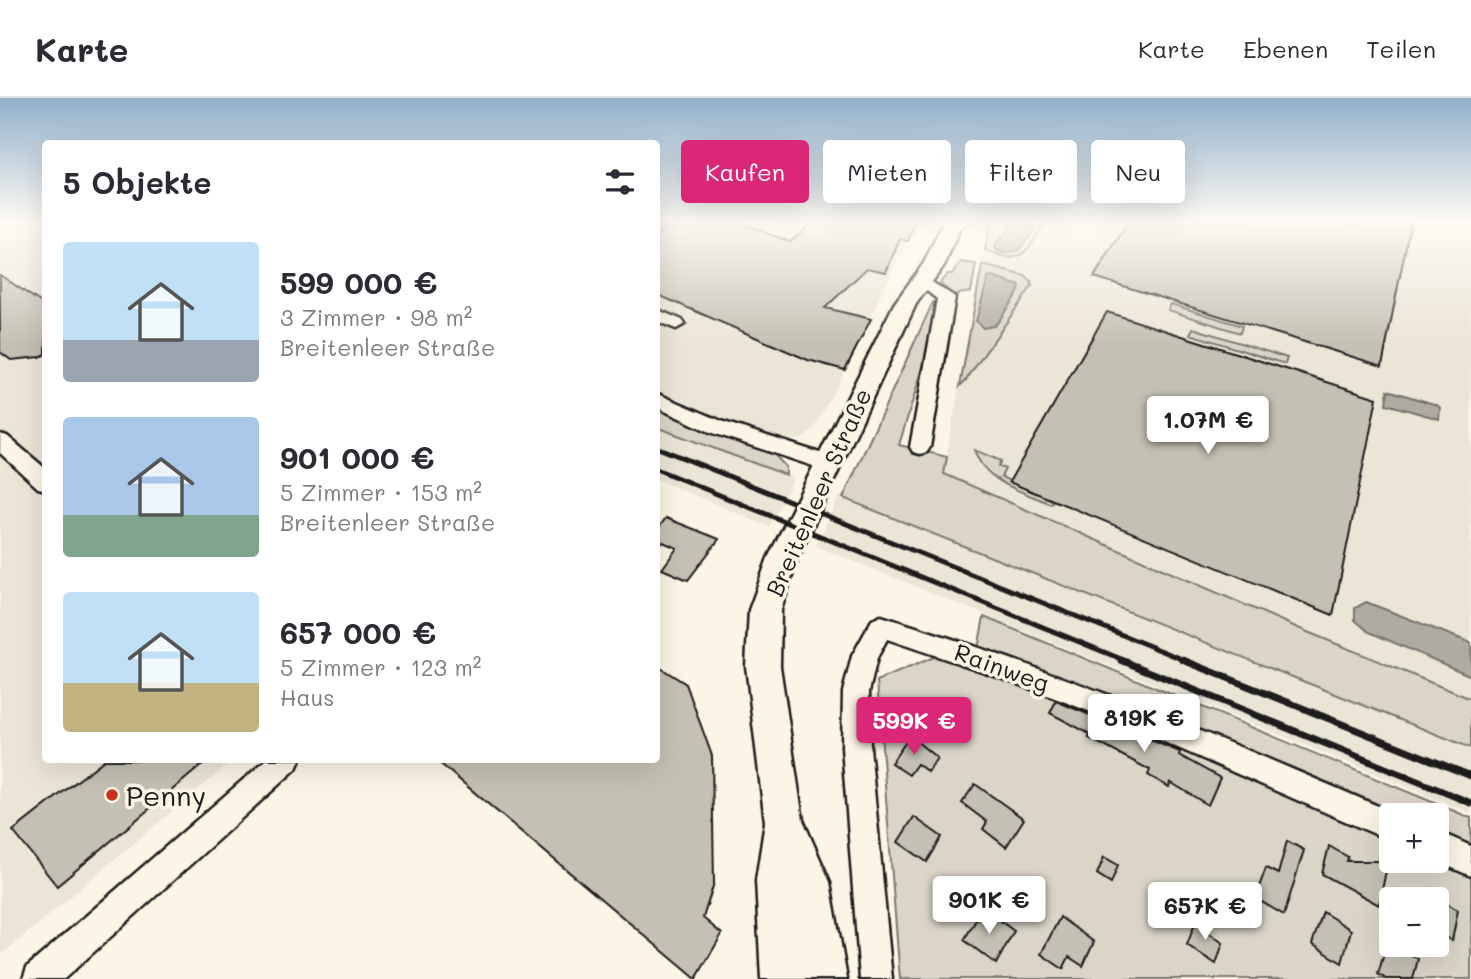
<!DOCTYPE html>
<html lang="de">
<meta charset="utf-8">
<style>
body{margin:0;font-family:Mali,sans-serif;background:#f7f7f7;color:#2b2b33;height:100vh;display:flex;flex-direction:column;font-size:26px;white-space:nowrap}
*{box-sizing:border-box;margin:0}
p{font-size:23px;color:#7c7c81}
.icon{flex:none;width:38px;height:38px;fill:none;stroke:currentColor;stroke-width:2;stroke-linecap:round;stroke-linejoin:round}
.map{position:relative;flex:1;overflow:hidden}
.details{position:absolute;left:42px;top:42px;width:618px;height:623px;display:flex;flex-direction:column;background:#fff;border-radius:7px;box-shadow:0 7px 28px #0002}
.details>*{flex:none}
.banner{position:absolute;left:681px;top:42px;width:665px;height:63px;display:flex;gap:14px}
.fabs{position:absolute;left:1379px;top:705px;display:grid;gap:14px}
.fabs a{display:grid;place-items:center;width:70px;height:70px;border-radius:7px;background:#fff;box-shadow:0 7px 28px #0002;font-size:35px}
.price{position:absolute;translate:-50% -60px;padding:0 16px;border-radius:7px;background:#fff;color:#222;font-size:23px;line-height:46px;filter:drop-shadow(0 2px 4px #0008)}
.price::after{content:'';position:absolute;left:50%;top:42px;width:21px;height:16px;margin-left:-10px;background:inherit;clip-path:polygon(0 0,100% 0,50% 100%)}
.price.current{background:#db2777;color:#fff}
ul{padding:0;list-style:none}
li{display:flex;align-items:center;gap:21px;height:175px;padding:0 21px}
li span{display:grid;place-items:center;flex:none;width:196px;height:140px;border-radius:7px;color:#555}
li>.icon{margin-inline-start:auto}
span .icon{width:84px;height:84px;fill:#fffc;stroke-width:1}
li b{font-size:30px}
h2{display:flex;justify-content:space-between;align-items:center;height:84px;padding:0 21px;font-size:30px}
.tag{padding:0 24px;border-radius:7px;background:#fff;box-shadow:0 7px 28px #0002;font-size:24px;line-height:63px}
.tag.current{background:#db2777;color:#fff}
header{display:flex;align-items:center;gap:42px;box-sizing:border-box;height:98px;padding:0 35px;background:#fff;border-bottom:2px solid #e1e1e2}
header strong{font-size:33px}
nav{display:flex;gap:38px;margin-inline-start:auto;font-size:24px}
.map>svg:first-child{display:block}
.built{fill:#ebe5d6}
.green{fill:#dbd5c8;stroke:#7c7872;stroke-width:2;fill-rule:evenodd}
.water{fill:#b0aba1;stroke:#75726c;stroke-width:2}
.building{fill:#c4c0b3;stroke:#1c1c1c;stroke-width:2}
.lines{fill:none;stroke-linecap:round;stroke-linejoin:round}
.minor-casing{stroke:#1c1c1c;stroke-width:5}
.major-casing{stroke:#1c1c1c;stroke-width:5}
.minor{fill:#fcf5e5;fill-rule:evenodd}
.major{fill:#fcf5e5;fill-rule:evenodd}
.rail-far1{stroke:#1c1c1c;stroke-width:5}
.rail{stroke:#1c1c1c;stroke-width:7}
.poi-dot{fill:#c8321e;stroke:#fcf5e5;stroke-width:2.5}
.labels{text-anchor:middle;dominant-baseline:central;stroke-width:7;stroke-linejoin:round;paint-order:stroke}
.street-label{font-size:24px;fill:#1c1c1c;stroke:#fcf5e5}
.near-poi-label{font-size:28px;fill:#1c1c1c;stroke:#fcf5e5;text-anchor:start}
</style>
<header>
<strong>Karte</strong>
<nav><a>Karte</a><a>Ebenen</a><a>Teilen</a></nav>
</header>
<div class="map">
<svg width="1471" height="881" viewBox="0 0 1471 881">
<rect width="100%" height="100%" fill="#fcf5e5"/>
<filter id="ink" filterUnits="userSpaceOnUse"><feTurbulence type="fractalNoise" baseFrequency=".0143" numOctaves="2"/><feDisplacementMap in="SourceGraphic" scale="14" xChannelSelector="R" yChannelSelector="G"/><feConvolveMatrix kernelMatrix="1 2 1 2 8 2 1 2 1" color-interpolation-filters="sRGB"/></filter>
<g filter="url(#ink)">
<g class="built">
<polygon points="0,123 23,123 46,133 46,662 233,662 0,858"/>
<polygon points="656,123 916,123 840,282 813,332 804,340 783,344 729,329 656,295"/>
<polygon points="990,123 1471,123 1471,601 1305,533 943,376"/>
<polygon points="656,329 794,380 769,429 656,381"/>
<polygon points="839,398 1471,650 1471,715 816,448"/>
</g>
<g class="green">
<path d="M 990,123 L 1047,123 C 1025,153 1024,171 985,152 Z"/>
<polygon points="961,164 976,166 971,194 952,197 940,185 947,176 952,176"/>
<polygon points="982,167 1025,178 1031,183 1032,188 966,282 960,288"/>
<polygon points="933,204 936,204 941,211 899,347 947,359 944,376 1305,533 1471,601 1471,650 843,400"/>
<polygon points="1171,206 1242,228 1240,235 1168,212"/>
<polygon points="1193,230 1287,260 1285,266 1190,236"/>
<polygon points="656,305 767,349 786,369 786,377 656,329"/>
<path d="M 974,352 L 1001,363 L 998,368 L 1005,371 L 1001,379 L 1053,402 L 1051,406 C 1022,393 985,385 974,352 Z"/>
<path d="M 984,519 L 1471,720 L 1471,881 L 900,881 L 877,583 L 946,554 L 974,572 ZM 1391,718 L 1437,718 L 1437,763 L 1391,763 ZM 1391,802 L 1437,802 L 1437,847 L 1391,847 Z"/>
</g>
<g class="water">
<path d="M 1015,123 L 1026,124 L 1034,131 C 1024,147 1017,162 996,152 L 996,146 Z"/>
<polygon points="992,179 1020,188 1019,193 998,224 994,228 983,230 976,223 988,180"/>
<polygon points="1388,292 1437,307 1440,310 1439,321 1386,306"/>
<polygon points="1366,504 1471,545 1471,578 1369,534 1355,522 1355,510"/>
</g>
<g class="building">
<polygon points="675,123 718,123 730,128 736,123 790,144 814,123 916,123 908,143 900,141 886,174 867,170 825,210 871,221 845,272 808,262 656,196 656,137"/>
<polygon points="1129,123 1340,123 1357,128 1358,123 1411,123 1382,268 1094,179"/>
<polygon points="0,177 46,208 46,256 40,259 11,262 0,254"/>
<polygon points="1107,214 1377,300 1333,517 1009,384"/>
<polygon points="666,420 719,441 688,482 662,471 677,450 656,441 656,433"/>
<polygon points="656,567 686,586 712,658 714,785 703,820 722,836 696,881 436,662 656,662"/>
<polygon points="1056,603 1180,654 1179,657 1220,680 1208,707 1170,684 1169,689 1148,677 1150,672 1089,640 1090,636 1050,615"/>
<polygon points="910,638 937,660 928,674 917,666 909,677 891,665"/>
<polygon points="104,662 208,662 57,788 13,733"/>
<polygon points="975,686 1024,721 1006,749 983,731 987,724 962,705"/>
<polygon points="914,719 942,739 927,764 898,744"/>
<polygon points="1287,743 1304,752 1284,817 1255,800 1266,770 1278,776"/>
<polygon points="1329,748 1348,759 1347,763 1388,763 1379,807 1322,776"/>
<polygon points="1104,759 1118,767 1111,785 1097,776"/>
<polygon points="1437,800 1458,812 1452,843 1437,834"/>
<polygon points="983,810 1014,833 996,866 964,842"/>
<polygon points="1323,814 1351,832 1342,865 1312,846"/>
<polygon points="1060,819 1094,844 1083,868 1069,859 1063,871 1041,856"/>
<polygon points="1197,820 1211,828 1209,835 1223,845 1216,866 1187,847"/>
<polygon points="1388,842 1391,847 1396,847 1418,861 1413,881 1386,881 1378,876"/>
</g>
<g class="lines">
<defs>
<g id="minor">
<polygon points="921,177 955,199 930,349 927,354 920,356 913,354 910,349 937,201 913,182"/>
<polygon points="656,211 682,222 685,226 676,231 656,223"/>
<polygon points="656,295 724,324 835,360 839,365 835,370 828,373 710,334 656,309"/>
<polygon points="0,336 7,338 46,371 46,392 38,390 0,355"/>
<path d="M 881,518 C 1059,573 1230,643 1401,718 L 1391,718 L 1391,743 L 1130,629 L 1008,582 L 887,541 L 877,560 L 869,594 L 870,649 L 892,881 L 860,881 L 842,649 L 843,594 L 852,558 L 872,522 Z"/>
<polygon points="266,662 300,662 296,671 64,881 23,881 27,869"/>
<polygon points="1437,733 1471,748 1471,778 1436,763"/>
</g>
<polygon id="major" points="944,123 970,123 960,130 945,166 916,206 798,460 781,512 780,568 803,722 830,784 847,881 761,881 756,782 765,724 746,568 749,512 768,460 894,206 924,165"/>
</defs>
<use href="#minor" class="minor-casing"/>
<use href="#major" class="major-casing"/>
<use href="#minor" class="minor"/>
<use href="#major" class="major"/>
<g class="rail-far1">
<polyline points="656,349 1187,563"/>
<polyline points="656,371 1126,563"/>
</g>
<g class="rail">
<polyline points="1121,562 1471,705"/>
<polyline points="1183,562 1471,678"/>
</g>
</g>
</g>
<linearGradient id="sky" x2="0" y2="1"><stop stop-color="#91b0cc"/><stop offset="0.5" stop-color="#fefaf3"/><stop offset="1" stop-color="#fefaf3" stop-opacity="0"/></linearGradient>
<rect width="1471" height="247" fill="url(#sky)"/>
<circle class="poi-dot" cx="112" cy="697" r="7"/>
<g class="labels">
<g class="street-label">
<text transform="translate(818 394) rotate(-66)">Breitenleer Straße</text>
<text transform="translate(1002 569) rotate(20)">Rainweg</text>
</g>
<g class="near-poi-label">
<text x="126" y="697">Penny</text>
</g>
</g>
</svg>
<div class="fabs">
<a>+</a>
<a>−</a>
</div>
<b class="price" style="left:1208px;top:358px">1.07M €</b>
<b class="price" style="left:1144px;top:656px">819K €</b>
<b class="price current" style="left:914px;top:659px">599K €</b>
<b class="price" style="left:989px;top:838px">901K €</b>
<b class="price" style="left:1205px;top:844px">657K €</b>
<div class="banner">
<a class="tag current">Kaufen</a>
<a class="tag">Mieten</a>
<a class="tag">Filter</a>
<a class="tag">Neu</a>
</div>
<section class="details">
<h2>5 Objekte<svg class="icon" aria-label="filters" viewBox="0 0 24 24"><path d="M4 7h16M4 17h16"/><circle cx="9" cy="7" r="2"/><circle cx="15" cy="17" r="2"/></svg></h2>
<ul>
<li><span style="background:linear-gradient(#bfe0f5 70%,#9aa5b1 0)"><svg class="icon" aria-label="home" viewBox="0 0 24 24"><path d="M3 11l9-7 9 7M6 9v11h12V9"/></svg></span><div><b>599 000 €</b><p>3 Zimmer · 98 m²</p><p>Breitenleer Straße</p></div></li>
<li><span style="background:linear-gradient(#a9c7e8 70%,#7fa58c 0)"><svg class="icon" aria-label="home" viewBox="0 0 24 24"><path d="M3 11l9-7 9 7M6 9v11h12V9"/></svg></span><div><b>901 000 €</b><p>5 Zimmer · 153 m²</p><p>Breitenleer Straße</p></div></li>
<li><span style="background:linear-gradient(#bfe0f5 65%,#c2b280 0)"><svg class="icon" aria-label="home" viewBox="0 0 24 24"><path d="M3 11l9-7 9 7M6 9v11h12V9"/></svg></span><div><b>657 000 €</b><p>5 Zimmer · 123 m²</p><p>Haus</p></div></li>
</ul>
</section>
</div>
